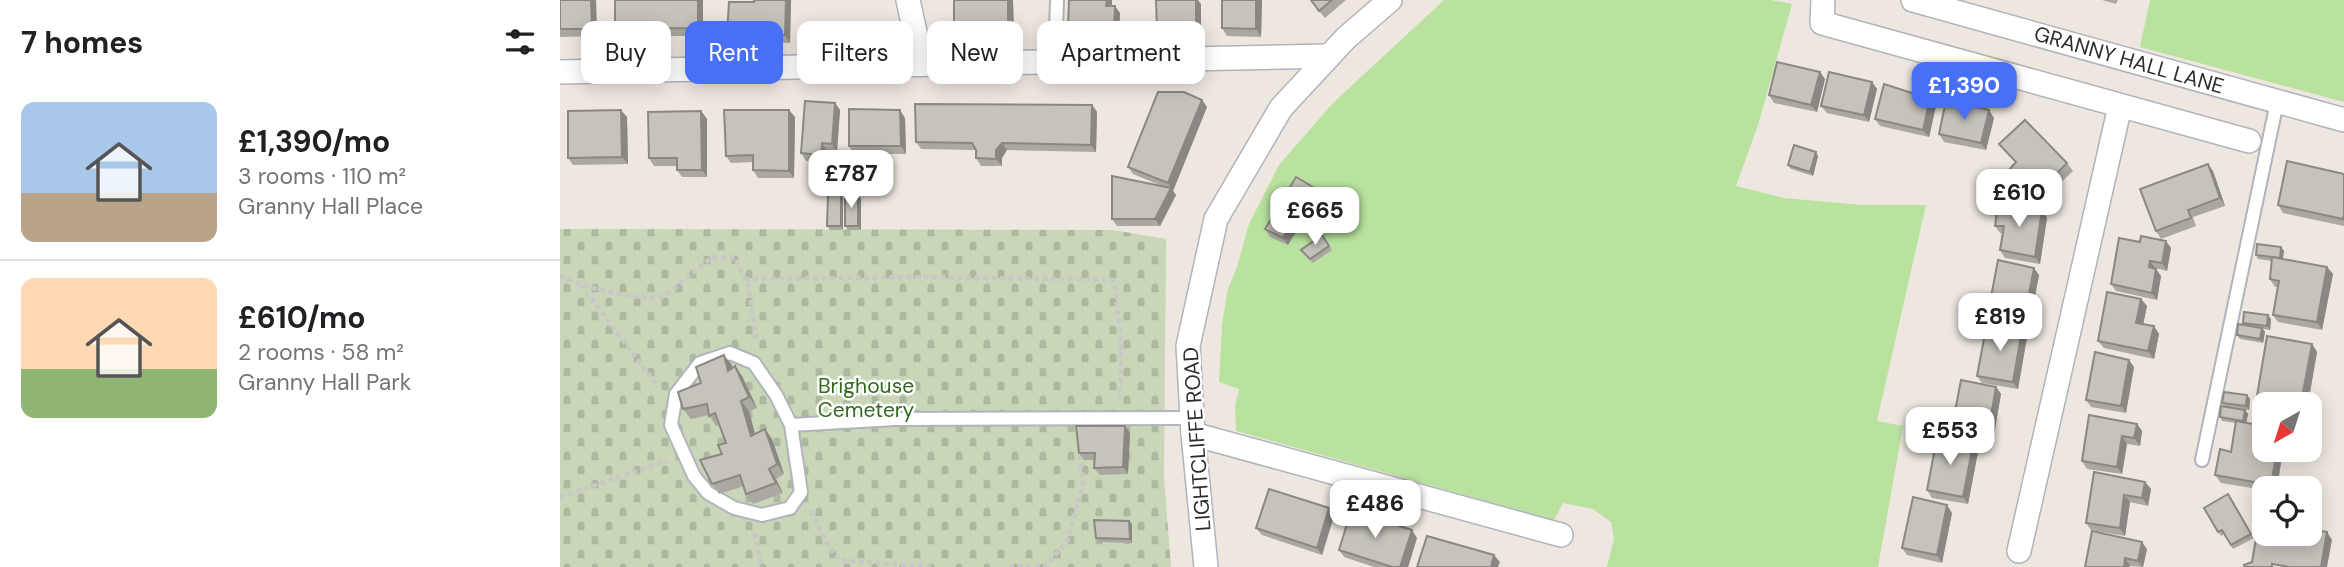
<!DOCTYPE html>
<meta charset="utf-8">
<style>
body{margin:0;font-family:"DM Sans",sans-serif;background:#f2f2f2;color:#202124;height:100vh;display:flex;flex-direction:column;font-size:26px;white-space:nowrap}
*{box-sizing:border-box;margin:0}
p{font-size:23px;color:#757577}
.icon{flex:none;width:38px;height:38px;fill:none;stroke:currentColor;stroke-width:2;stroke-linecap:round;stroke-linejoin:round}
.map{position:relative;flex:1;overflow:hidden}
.details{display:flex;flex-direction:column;background:#fff;width:560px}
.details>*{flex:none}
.banner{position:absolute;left:21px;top:21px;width:665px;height:63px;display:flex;gap:14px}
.needle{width:46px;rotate:219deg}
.controls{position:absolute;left:1692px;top:392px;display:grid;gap:14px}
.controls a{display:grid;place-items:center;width:70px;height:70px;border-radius:14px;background:#fff;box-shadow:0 4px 18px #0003;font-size:35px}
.price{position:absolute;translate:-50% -60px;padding:0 16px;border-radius:14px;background:#fff;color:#222;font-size:23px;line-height:46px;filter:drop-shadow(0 2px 4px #0008)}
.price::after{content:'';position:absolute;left:50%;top:42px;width:21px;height:16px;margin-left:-10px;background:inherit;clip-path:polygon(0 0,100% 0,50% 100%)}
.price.on{background:#4770f4;color:#fff}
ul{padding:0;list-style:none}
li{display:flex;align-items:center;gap:21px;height:175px;padding:0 21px}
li+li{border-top:2px solid #e0e0e0}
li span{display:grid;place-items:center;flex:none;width:196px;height:140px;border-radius:14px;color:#555}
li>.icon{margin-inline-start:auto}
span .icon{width:84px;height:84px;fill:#fffc;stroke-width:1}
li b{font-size:30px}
h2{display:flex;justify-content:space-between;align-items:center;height:84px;padding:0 21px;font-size:30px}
.chip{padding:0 24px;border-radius:14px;background:#fff;box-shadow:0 4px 18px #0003;font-size:24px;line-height:63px}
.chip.on{background:#4770f4;color:#fff}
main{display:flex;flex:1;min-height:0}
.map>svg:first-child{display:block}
.grass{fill:#b9e29f}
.cemetery{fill:url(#cemetery-stones)}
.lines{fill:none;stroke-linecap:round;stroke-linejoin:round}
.lane-casing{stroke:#b1b3bd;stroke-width:16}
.street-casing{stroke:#b1b3bd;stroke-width:26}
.path{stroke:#c8c8c8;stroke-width:4.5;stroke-dasharray:5 3.5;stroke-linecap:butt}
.lane{stroke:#fff;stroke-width:12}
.street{stroke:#fff;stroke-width:23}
.wall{fill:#aba7a1}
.shaded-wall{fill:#8b8883}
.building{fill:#c7c2bb;stroke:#8b8883;stroke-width:2}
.labels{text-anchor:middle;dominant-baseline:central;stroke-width:5;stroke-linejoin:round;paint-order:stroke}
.street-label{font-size:21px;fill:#2d2d2d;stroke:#fff}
.park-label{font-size:21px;fill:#316a1e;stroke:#fff}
</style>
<main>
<section class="details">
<h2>7 homes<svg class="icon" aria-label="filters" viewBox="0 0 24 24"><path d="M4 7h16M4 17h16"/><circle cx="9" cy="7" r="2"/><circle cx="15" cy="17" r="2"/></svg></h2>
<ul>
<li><span style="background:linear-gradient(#a9c7e8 65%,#b9a48a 0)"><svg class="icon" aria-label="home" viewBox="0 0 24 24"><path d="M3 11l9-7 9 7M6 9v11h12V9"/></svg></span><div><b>£1,390/mo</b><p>3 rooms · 110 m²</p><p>Granny Hall Place</p></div></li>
<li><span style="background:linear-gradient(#ffd9b3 65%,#8fb573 0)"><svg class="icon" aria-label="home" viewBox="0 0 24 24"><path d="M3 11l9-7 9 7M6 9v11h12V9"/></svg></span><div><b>£610/mo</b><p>2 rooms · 58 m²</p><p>Granny Hall Park</p></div></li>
</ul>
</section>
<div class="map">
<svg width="1784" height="567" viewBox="0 0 1784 567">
<defs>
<pattern id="cemetery-stones" width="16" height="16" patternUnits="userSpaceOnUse" patternTransform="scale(1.75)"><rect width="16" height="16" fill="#c9d7b8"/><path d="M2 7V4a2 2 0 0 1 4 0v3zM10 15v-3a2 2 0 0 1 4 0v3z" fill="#adb99e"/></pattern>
</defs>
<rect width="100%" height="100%" fill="#eee7e0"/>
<g class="grass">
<polygon points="884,0 1211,0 1232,4 1198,125 1176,186 1224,198 1302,205 1366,205 1317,421 1343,426 1318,567 1047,567 1054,539 1051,522 1033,509 1003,503 994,520 676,431 675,407 679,389 659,382 662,326 667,292 677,267 689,224 719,165 773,103"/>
<polygon points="1590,0 1784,0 1784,102 1580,47"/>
</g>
<polygon class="cemetery" points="0,229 553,230 606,239 604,478 611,567 0,567"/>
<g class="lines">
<defs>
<g id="lane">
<polyline points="495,62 497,0"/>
<polyline points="231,425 216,395 194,363 170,353 140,363 116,394 111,425 134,476 148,493 174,508 202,515 230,508 241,492 231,425 335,419 632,418"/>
<polyline points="1642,460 1717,102"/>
</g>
<g id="street">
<polyline points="348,0 362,64"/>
<polyline points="1263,0 1262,23 1689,141"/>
<polyline points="1353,0 1784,120"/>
<polyline points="0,72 769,56"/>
<polyline points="633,434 1001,535"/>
<polyline points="1459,551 1560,106"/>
<polyline points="646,567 633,434 628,346 656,219 721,108 786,38 830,0"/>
</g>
</defs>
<use href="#lane" class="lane-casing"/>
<use href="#street" class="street-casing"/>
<g class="path">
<polyline points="0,276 28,287 73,297 104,297 152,257 175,258 188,285 196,334 194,341"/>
<polyline points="185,279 358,277 554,280 561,337 560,399"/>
<polyline points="21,285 98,387"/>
<polyline points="0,497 107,461"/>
<polyline points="251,511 267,544 279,560 371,567"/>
<polyline points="195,533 201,567"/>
<polyline points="449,567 486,566 507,541 523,484 519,449"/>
</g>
<use href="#lane" class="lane"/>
<use href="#street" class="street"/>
</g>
<g class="wall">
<polygon points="0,0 36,0 37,36 0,37"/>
<polygon points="55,0 143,0 143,36 61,36 55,29"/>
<polygon points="194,0 231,0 230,43 173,41 167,34 194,2"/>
<polygon points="453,0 454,37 399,38 394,31"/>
<polygon points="702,0 701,37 667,36 662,28"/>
<polygon points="750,0 786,0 765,18"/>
<polygon points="1542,0 1558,0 1556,4"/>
<polygon points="641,4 641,37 603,38 597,31"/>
<polygon points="552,6 560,13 559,37 513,36 508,28"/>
<polygon points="1265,79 1257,112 1214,103 1209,95"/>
<polygon points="1312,82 1317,89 1309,122 1267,113 1261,106"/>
<polygon points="1370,99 1376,106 1369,137 1320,126 1315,119"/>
<polygon points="642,100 647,107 613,191 616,195 600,226 557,226 552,219 602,186 573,174 568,167"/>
<polygon points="275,103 280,110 277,151 267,151 267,162 246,161 241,153"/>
<polygon points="532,105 537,112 536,152 447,150 442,158 442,166 421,166 416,158 416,150 361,149 356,142"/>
<polygon points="141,111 147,119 147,177 122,177 117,170 117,166 94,166 89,158"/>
<polygon points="67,117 68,164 13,165 8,158"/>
<polygon points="235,117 234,178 198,178 193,170 193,162 171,163 166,156"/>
<polygon points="345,118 346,154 294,154 289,146"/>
<polygon points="1434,118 1426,150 1384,142 1379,134"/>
<polygon points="1439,144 1507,163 1513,171 1487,196 1475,185 1468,191 1454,178 1449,170 1456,163"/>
<polygon points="1258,156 1253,176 1231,169 1228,165"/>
<polygon points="1653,171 1665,206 1633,217 1636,226 1601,239 1596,231"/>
<polygon points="1784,174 1784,226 1723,213 1718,205"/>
<polygon points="758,194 728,245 710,237 705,229"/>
<polygon points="283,198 283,230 270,230 267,226"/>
<polygon points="301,199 301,230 288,230 285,226"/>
<polygon points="1487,218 1480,264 1445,258 1440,250 1443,233 1440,233 1435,226"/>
<polygon points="762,235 772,250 753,263 741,250"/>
<polygon points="1721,247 1724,251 1723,259 1767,267 1773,274 1762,330 1718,322 1713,315 1718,287 1715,287 1710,279 1712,261 1698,259 1696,255"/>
<polygon points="1611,248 1607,271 1595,268 1601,276 1597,300 1556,291 1551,284"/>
<polygon points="1479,275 1469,327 1434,321 1428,313"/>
<polygon points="1581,299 1587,306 1583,324 1594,326 1599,334 1594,359 1544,348 1538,341"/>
<polygon points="1711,319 1710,330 1703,329 1705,332 1703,343 1680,339 1677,335 1684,325 1683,323"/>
<polygon points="1462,330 1467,337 1458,389 1422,383 1417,376"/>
<polygon points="1752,344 1757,352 1748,404 1702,403 1697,396"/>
<polygon points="164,355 172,368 182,376 197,408 189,411 195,434 205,429 212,439 224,474 216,479 223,493 193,504 186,494 184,486 159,494 152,484 166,443 160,425 156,426 149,415 131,419 123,409 141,383"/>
<polygon points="1574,367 1566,413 1531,407 1526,400"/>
<polygon points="1436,387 1441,394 1432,446 1396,439 1391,432"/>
<polygon points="1687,395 1690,399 1689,410 1679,409 1685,410 1688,414 1686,422 1723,450 1717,488 1704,488 1704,490 1661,483 1655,475 1671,452 1676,423 1662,421 1660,417 1664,407 1662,403"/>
<polygon points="1577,424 1582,431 1580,446 1567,444 1562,474 1527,469 1522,461"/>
<polygon points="570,433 568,474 540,475 534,468 534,460 524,460 519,453"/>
<polygon points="1413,445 1418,452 1408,504 1372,498 1367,490"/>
<polygon points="1534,472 1585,482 1591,489 1588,506 1570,502 1565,536 1531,530 1526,523"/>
<polygon points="1670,497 1694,538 1673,549 1664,534 1661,536 1644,508"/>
<polygon points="1392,513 1382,563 1347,555 1342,548"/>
<polygon points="774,516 762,555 702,535 696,528"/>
<polygon points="569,521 572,524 572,543 539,542 536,538"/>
<polygon points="857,538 848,567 814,567 784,557 779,550"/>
<polygon points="1587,549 1583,567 1570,566 1570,567 1525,567"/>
</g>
<g class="shaded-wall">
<polygon points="31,0 36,0 37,36 32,29"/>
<polygon points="138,0 143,0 143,36 138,28"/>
<polygon points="226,0 231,0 230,43 225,35"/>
<polygon points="448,0 453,0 454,37 448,29"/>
<polygon points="547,0 552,0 552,13 546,6"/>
<polygon points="636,0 638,0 641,4 641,37 636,30"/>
<polygon points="696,0 702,0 701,37 696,29"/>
<polygon points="555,6 560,13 559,37 554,30"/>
<polygon points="1260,72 1265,79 1257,112 1251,105"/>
<polygon points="1312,82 1317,89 1309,122 1304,115"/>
<polygon points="1370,99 1376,106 1369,137 1363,130"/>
<polygon points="642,100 647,107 613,191 616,195 600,226 595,219 611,188 608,183"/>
<polygon points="275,103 280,110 277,151 272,144"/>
<polygon points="532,105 537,112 536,152 531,145"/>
<polygon points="61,110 67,117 68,164 62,157"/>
<polygon points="229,110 235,117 234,178 229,171"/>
<polygon points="340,110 345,118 346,154 341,146"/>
<polygon points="1429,110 1434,118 1426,150 1421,143"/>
<polygon points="141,111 147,119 147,177 142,170"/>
<polygon points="262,143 267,151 267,162 261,155"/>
<polygon points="442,143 447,150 442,158 442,166 436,159 436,150"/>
<polygon points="1256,152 1258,156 1253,176 1250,172"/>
<polygon points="1648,164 1653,171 1665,206 1660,198"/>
<polygon points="753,187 758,194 728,245 723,238"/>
<polygon points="281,195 283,198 283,230 281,226"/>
<polygon points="298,195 301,199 301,230 298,226"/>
<polygon points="1482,210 1487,218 1480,264 1475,257"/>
<polygon points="1606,241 1611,248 1607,271 1602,263"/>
<polygon points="1721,247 1724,251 1722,262 1720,258"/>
<polygon points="1590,261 1595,268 1594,274 1589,267"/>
<polygon points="1767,267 1773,274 1762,330 1757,322"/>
<polygon points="1474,268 1479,275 1469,327 1464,320"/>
<polygon points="1596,269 1601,276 1597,300 1592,293"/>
<polygon points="1581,299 1587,306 1582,330 1576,323"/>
<polygon points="1708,315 1711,319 1710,330 1707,326"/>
<polygon points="1594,326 1599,334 1594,359 1588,351"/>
<polygon points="1702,328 1705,332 1703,343 1700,339"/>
<polygon points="1462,330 1467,337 1458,389 1453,382"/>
<polygon points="1752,344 1757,352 1748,404 1742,404 1741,403"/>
<polygon points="164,355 172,365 175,381 168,371"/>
<polygon points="1569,360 1574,367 1566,413 1561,406"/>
<polygon points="175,366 182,376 197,408 189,397"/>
<polygon points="1436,387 1441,394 1432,446 1427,439"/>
<polygon points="1687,395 1690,399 1689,410 1686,406"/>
<polygon points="181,401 189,411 198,446 191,436"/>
<polygon points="1685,410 1688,414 1686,425 1683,421"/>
<polygon points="1577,424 1582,431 1580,446 1574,438"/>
<polygon points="565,426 570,433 568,474 563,467"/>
<polygon points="205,429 212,439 224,474 217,464"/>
<polygon points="1562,436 1567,444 1562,474 1557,467"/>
<polygon points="1413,445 1418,452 1408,504 1403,497"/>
<polygon points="1717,450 1723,450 1717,488 1713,488 1711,485"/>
<polygon points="209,469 216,479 223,493 216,483"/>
<polygon points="1585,482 1591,489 1588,506 1582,498"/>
<polygon points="1564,495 1570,502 1565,536 1560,528"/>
<polygon points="1387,505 1392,513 1382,563 1377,555"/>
<polygon points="769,508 774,516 762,555 757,548"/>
<polygon points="569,521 572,524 572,543 570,539"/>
<polygon points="852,530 857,538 848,567 840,567"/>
<polygon points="1767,532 1772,540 1767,567 1761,567"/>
<polygon points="1582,542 1587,549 1583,567 1582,567 1578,561"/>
<polygon points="934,555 940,562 938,567 931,567"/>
<polygon points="1565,558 1570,566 1570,567 1564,567"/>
</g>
<g class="building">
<polygon points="0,0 31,0 32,29 0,29"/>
<polygon points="55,0 138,0 138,28 55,29"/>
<polygon points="194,0 226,0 225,35 167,34 169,2 194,2"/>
<polygon points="394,0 448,0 448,29 394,31"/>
<polygon points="509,0 547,0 546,6 555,6 554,30 508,28"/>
<polygon points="596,0 636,0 636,30 597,31"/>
<polygon points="662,0 696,0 696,29 662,28"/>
<polygon points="751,0 772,0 759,11"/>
<polygon points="1217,62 1260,72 1251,105 1209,95"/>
<polygon points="1269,72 1312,82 1304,115 1261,106"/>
<polygon points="1324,84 1370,99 1363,130 1315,119"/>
<polygon points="598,92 624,92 642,100 608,183 568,167"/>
<polygon points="1386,100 1429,110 1421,143 1379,134"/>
<polygon points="245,101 275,103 272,144 262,143 261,155 241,153"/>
<polygon points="355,104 532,105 531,145 442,143 436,150 436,159 416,158 416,150 412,143 356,142"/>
<polygon points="289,109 340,110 341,146 289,146"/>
<polygon points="61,110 62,157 8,158 8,111"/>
<polygon points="164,110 229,110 229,171 193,170 193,155 166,156"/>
<polygon points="141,111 142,170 117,170 117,158 89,158 88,112"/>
<polygon points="1465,120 1507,163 1482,189 1470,177 1463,184 1449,170 1456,162 1439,144"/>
<polygon points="1234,145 1256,152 1250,172 1228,165"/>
<polygon points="1727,161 1784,174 1784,214 1783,219 1718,205"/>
<polygon points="1648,164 1660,198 1628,210 1631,218 1596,231 1580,189"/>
<polygon points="552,176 611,188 595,219 552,219"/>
<polygon points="736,177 753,187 723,238 705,229"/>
<polygon points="268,194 281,195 281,226 267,226"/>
<polygon points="285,194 298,195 298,226 285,226"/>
<polygon points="1438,204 1482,210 1475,257 1440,250 1444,226 1435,226"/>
<polygon points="762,235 769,246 750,259 741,250"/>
<polygon points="1581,236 1606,241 1602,263 1590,261 1589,267 1596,269 1592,293 1551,284 1559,238 1580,242"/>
<polygon points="1697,244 1721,247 1720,258 1696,255"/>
<polygon points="1712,257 1767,267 1757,322 1713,315 1719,281 1710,279"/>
<polygon points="1438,260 1474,268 1464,320 1428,313"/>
<polygon points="1547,292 1581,299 1576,323 1594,326 1588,351 1538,341"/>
<polygon points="1684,312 1708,315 1707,326 1683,323"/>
<polygon points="1427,323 1462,330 1453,382 1417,376"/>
<polygon points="1678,324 1702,328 1700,339 1677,335"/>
<polygon points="1707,336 1752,344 1741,403 1697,396"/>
<polygon points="1535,352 1569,360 1561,406 1526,400"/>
<polygon points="164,355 168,371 175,366 189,397 181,401 191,436 205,429 217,464 209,469 216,483 186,494 180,475 152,484 140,460 162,454 158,445 166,443 155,413 149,416 147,404 123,409 118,392 141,383 136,367"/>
<polygon points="1401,380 1436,387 1427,439 1391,432"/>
<polygon points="1664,392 1687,395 1686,406 1662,403"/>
<polygon points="1661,406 1685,410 1683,421 1660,417"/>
<polygon points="1529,415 1577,424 1574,438 1562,436 1557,467 1522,461"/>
<polygon points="1676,421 1704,426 1704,450 1717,450 1711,485 1655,475 1660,449 1671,452"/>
<polygon points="516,426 565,426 563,467 534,468 535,453 519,453"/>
<polygon points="1377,438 1413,445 1403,497 1367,490"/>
<polygon points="1534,472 1585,482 1582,498 1564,495 1560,528 1526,523"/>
<polygon points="709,489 769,508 757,548 696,528"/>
<polygon points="1668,494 1691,534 1671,545 1662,530 1658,532 1644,508"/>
<polygon points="1353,497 1387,505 1377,555 1342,548"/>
<polygon points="791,511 852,530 840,567 832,567 779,550"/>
<polygon points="534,520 569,521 570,539 536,538"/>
<polygon points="1699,520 1704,521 1704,534 1750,534 1750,529 1767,532 1761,567 1729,567 1712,564 1712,567 1684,567 1684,565 1692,562"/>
<polygon points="1532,531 1582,542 1578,561 1565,558 1564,567 1525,567"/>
<polygon points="867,536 934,555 931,567 857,567"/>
</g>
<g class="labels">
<g class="street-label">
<text transform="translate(1569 60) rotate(16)">GRANNY HALL LANE</text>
<text transform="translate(637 439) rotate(-94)">LIGHTCLIFFE ROAD</text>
</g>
<g class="park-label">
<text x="306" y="386">Brighouse<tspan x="306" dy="24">Cemetery</tspan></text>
</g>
</g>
</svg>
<div class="controls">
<a><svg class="needle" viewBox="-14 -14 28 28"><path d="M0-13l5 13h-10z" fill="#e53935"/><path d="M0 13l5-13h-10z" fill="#757577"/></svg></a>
<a><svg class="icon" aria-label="locate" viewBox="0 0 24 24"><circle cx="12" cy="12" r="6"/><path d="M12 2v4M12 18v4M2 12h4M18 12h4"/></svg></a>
</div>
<b class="price on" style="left:1404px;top:122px">£1,390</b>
<b class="price" style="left:291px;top:210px">£787</b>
<b class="price" style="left:1459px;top:229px">£610</b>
<b class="price" style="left:755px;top:247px">£665</b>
<b class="price" style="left:1440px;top:353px">£819</b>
<b class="price" style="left:1390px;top:467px">£553</b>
<b class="price" style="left:815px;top:540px">£486</b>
<div class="banner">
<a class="chip">Buy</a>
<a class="chip on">Rent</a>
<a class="chip">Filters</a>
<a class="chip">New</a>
<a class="chip">Apartment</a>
</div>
</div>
</main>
